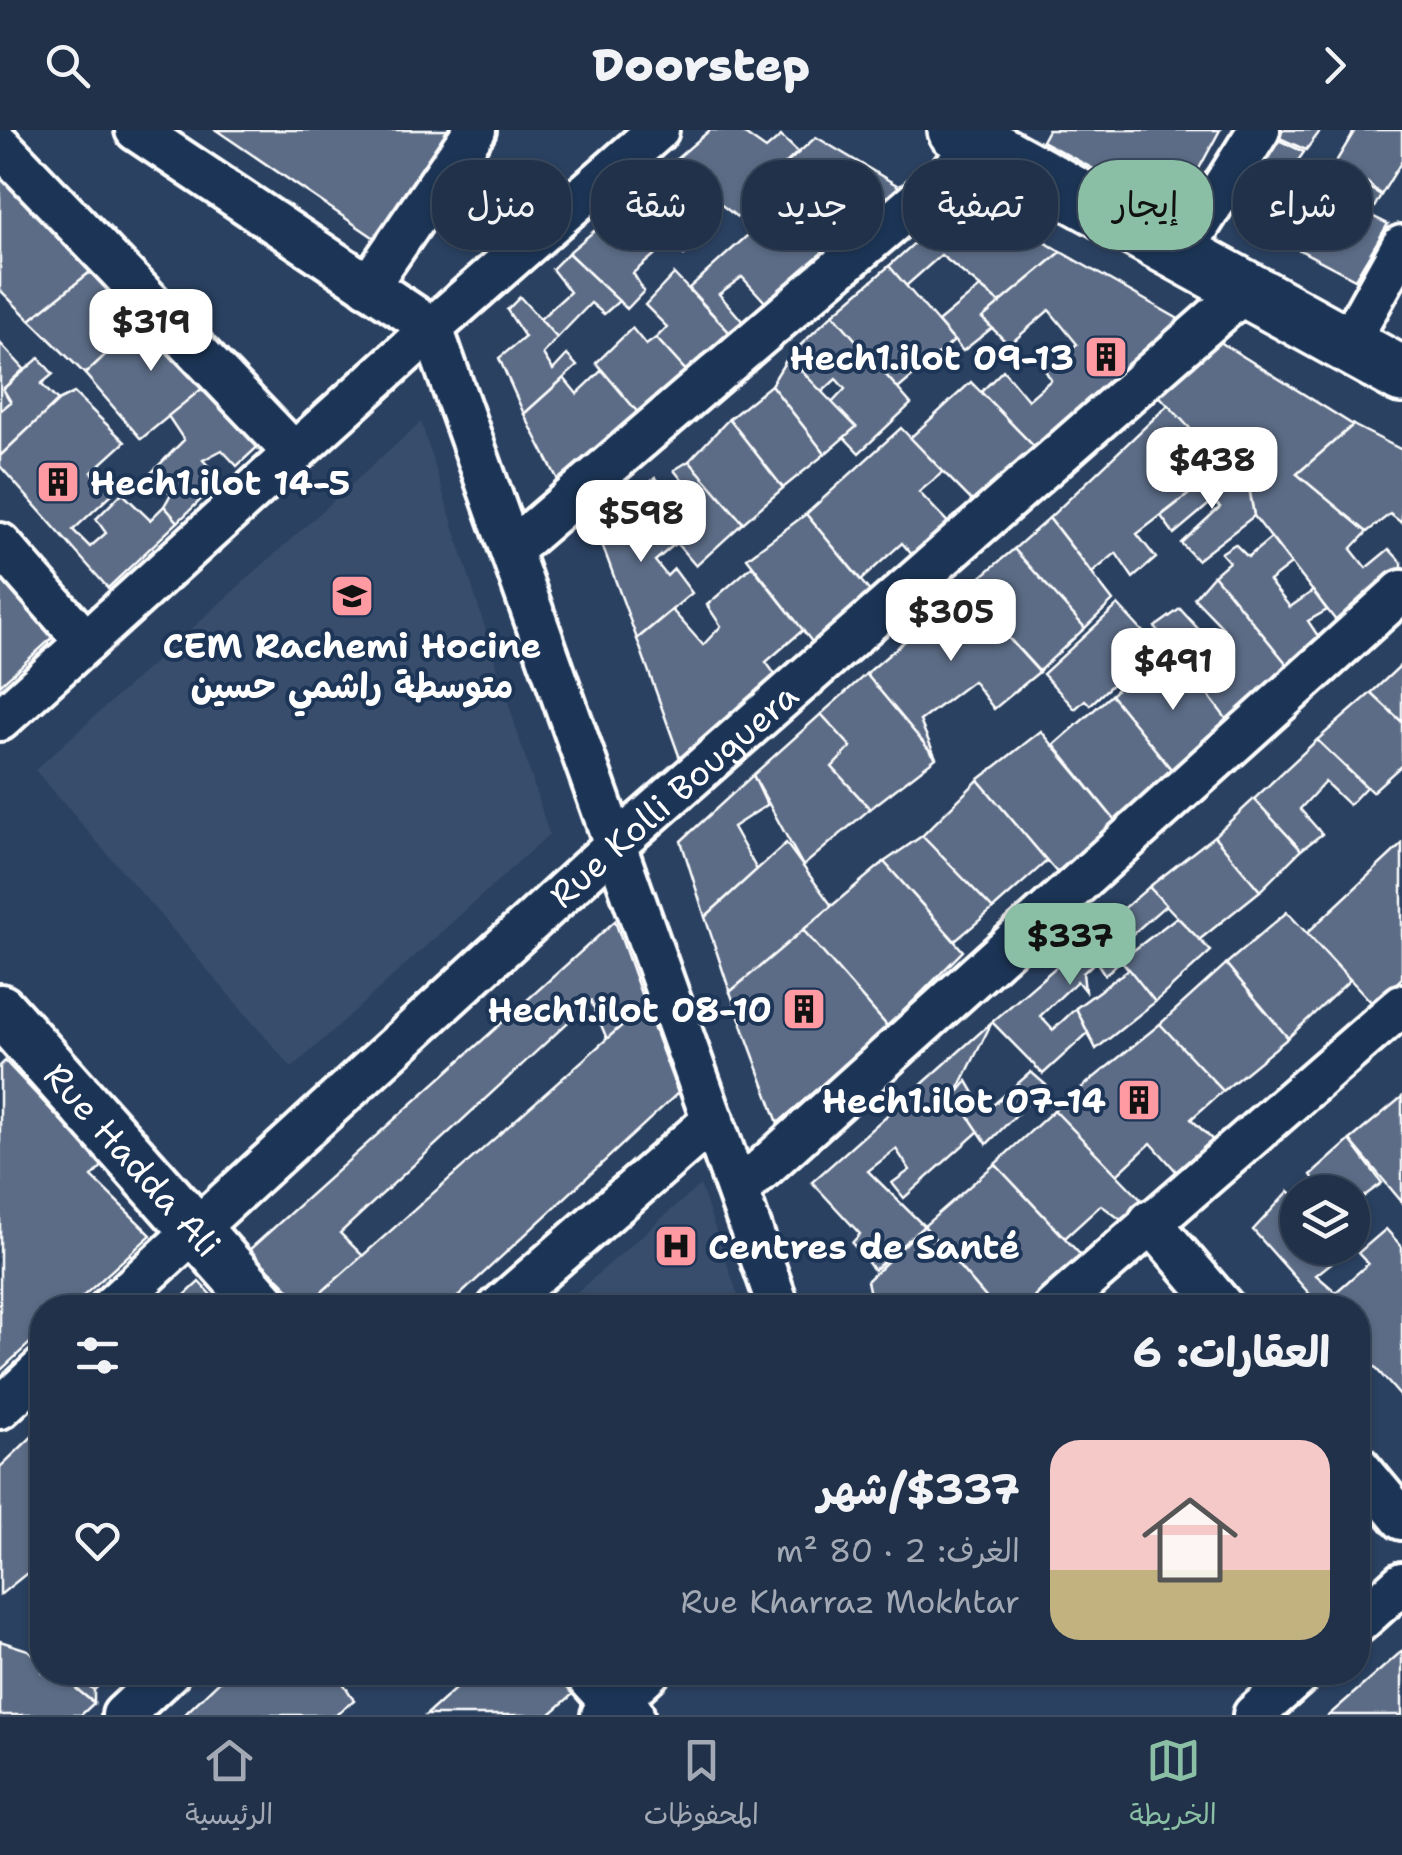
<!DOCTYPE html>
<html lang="ar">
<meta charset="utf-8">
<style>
body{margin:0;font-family:"Shantell Sans","Playpen Sans Arabic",sans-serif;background:#2d3d53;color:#f1f3f6;direction:rtl;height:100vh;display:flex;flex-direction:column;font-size:38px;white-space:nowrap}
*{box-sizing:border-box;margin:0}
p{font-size:32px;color:#a2a9b4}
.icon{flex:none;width:55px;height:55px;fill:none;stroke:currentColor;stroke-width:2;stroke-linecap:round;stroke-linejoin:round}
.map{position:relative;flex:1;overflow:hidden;direction:ltr}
.details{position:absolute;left:30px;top:1165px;width:1340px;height:390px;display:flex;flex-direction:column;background:#203149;border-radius:40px;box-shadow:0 2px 8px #0004,0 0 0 2px #3d4c61;direction:rtl}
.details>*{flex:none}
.banner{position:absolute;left:30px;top:30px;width:1342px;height:90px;direction:rtl;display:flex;gap:20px}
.fabs{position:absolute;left:1280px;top:1045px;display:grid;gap:20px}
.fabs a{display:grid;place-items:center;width:90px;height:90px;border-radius:50%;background:#203149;box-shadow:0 2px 8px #0004,0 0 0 2px #3d4c61;font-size:50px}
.price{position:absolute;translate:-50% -85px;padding:0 22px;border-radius:20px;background:#fff;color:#222;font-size:32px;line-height:65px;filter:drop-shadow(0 2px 5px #0008)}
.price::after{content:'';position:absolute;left:50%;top:60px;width:30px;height:22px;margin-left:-15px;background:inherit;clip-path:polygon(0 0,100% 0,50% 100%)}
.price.on{background:#8abfa5;color:#111}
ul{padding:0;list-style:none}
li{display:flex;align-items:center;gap:30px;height:250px;padding:0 40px}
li+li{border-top:2px solid #3d4c61}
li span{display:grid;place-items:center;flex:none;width:280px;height:200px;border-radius:30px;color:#555}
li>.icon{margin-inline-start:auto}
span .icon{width:120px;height:120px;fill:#fffc;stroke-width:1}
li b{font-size:42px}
h2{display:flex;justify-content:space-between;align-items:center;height:120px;padding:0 40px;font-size:42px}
.tag{padding:0 35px;border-radius:40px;background:#203149;box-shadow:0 2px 8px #0004,0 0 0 2px #3d4c61;font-size:35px;line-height:90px}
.tag.on{background:#8abfa5;color:#111}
header{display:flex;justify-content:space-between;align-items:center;height:130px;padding:0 40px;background:#203149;font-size:45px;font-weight:800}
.menu{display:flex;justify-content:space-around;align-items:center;height:140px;border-top:2px solid #3d4c61;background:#203149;font-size:28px;color:#a2a9b4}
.menu a{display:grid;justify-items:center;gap:5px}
.menu .on{color:#8abfa5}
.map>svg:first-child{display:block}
.built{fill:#394e6c}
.building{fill:#5b6c86;stroke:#fff;stroke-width:2.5}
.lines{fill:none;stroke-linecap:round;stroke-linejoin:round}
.minor-casing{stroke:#fff;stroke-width:48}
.tertiary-casing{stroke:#fff;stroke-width:58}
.secondary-casing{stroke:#fff;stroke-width:62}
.minor{stroke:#1d3557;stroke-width:40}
.tertiary{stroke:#1d3557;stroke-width:50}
.secondary{stroke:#1d3557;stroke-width:55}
.labels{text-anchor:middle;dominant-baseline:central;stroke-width:8;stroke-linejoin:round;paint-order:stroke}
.poi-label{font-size:35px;font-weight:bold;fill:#fff;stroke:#1d3557;text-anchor:end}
.street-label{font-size:35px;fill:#fff;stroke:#1d3557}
</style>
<header><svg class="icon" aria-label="forward" viewBox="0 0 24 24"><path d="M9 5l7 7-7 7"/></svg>Doorstep<svg class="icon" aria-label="search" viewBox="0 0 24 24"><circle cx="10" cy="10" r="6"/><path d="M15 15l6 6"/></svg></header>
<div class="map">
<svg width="1402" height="1585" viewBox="0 0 1402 1585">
<rect width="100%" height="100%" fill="#2a4161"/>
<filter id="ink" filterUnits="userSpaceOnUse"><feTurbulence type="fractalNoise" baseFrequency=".01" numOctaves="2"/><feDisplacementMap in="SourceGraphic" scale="20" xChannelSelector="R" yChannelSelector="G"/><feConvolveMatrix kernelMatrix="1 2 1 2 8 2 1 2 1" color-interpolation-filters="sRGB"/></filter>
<g filter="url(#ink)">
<g class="built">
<polygon points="421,292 549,704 292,938 35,640"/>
<polygon points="700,1055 742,1177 560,1177"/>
</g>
<g class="building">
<polygon points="216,0 455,0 379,111"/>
<polygon points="710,0 739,0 766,19 781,6 798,22 757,60 762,65 737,87 719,73 696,92 653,49"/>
<polygon points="1048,0 1220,0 1175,83 1042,11"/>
<polygon points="1276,0 1321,0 1306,20 1273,5"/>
<polygon points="1355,0 1402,0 1402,31 1381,65 1368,53 1334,35"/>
<polygon points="1268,5 1304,22 1287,47 1320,59 1332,37 1381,65 1370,85 1388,94 1355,149 1222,79"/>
<polygon points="816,7 900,57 828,126 757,60"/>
<polygon points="0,37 99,135 30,190 0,160"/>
<polygon points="653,49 708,103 684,125 632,69"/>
<polygon points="967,65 1061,122 1000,173 941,125 906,156 889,136"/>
<polygon points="632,69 684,125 666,115 633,143 644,161 627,179 568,123"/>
<polygon points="777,79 824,122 766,173 742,147 719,164 743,192 729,202 689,158"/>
<polygon points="1061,122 1189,195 1042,325 981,262 1003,240 1028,270 1051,250 1045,240 1077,214 1049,180 1009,215 982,188"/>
<polygon points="568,123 619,171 604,184 591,173 557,208 540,189 570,162 552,139"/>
<polygon points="99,135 148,185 85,244 30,190"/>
<polygon points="889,136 954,211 898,259 833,184"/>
<polygon points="674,144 729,202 686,241 656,208 667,197 645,175"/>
<polygon points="980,157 1000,173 982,188 992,198 963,221 938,192"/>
<polygon points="520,167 557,208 543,224 553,240 567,225 577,236 524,284 499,228 525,207 507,180"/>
<polygon points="155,178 219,245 141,309 85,244"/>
<polygon points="833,184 911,274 859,323 844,307 856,297 831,274 845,259 836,249 821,263 788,227"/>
<polygon points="632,198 646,215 656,208 686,241 639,284 596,233"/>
<polygon points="1212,207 1353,295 1297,344 1367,402 1351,419 1366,438 1389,419 1402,433 1402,448 1344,501 1254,386 1250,363 1153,259"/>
<polygon points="0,213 24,239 3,259 11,272 0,281"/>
<polygon points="788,227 856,297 825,324 771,255"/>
<polygon points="39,228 53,244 41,254 58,271 0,326 0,281 11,272 3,259"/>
<polygon points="602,240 639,284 558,350 524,284 564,248 577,264"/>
<polygon points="219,245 266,309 237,336 222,320 203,330 221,350 178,392 164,376 171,364 151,343 184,310 168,286"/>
<polygon points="971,252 1042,325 980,379 910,308"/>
<polygon points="771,255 825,324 783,358 729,289"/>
<polygon points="74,263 125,312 92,342 113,363 73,400 90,417 106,403 96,389 122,363 150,390 164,376 178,392 108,458 0,336 0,326 58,271"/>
<polygon points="1168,275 1225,336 1137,404 1156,428 1133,448 1116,423 1092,443 1049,388"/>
<polygon points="729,289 783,358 743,393 689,331"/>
<polygon points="1353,295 1402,320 1402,393 1390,384 1367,402 1297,344"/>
<polygon points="901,298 943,342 919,362 956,401 919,433 902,413 861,450 806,384"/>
<polygon points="689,331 743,393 696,436 635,365 655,348 686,386 699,372 674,340"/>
<polygon points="1225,336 1250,363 1254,386 1197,430 1181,413 1220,377 1213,371 1174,404 1161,386"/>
<polygon points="635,365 676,413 655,431 667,446 674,439 692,463 637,509 596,398"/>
<polygon points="806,384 877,470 819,521 747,428"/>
<polygon points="1049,388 1113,471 1085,498 1014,419"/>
<polygon points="1271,408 1291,434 1269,451 1290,477 1313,461 1327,480 1308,491 1318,506 1344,501 1295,544 1214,445 1229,432 1221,423 1235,414 1248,427"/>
<polygon points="1014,419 1085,498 1039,541 965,460"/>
<polygon points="752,436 803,500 766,532 779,550 682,634 637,509 672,480 703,515 721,496 707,475"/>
<polygon points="0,440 60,501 0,555"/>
<polygon points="1214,445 1295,544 1234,599 1155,497 1180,479 1212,514 1223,498 1194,468"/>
<polygon points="965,460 1039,542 994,579 973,551 920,591 936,628 866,544"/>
<polygon points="1118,475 1155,515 1090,575 1085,570 1075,579 1043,544"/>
<polygon points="1166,510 1234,599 1179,649 1111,565 1146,530 1160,550 1175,540 1156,520"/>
<polygon points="1402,534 1402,592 1371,563"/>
<polygon points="866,544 936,628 870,679 832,637 851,617 821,584"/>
<polygon points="1371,563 1402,592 1402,635 1372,662 1317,610"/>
<polygon points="1111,565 1179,649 1123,700 1054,615"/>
<polygon points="821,584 851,617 832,637 870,679 803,736 753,645"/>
<polygon points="1041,601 1123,700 1065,752 978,650"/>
<polygon points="1317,610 1366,657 1349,675 1325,652 1300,679 1322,704 1301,720 1254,669"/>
<polygon points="753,645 767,675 733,697 757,740 705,787 681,711"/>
<polygon points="978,650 1047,731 993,779 922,706"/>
<polygon points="1254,669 1301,720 1260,761 1214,706"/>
<polygon points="922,706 993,779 955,811 884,732"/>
<polygon points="1214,706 1260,761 1199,810 1149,757"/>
<polygon points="786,713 832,776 730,862 705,787"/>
<polygon points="1402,714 1402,848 1374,875 1307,803"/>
<polygon points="884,732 963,821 888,897 803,800"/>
<polygon points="1149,757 1166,775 1112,822 1121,830 1105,845 1096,831 1083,843 1085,861 1077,851 1040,886 1053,900 1076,878 1088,903 1043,944 992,892"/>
<polygon points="1287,782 1350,850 1288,908 1226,834"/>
<polygon points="1177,787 1211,821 1155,872 1121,830"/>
<polygon points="615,791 645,875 607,909 591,871 340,1103 363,1126 306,1176 249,1120"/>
<polygon points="803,800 888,897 778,993 730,862"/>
<polygon points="1226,834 1288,908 1223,961 1160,894"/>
<polygon points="1129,839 1155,872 1096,919 1076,878"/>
<polygon points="645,875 678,963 446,1178 306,1176"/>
<polygon points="992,892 955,966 979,1001 904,1068 892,1053 910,1040 896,1019 868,1041 924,1096 874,1140 852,1113 860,1104 812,1052"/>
<polygon points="1160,894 1223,961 1191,989 1222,1019 1185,1051 1151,1013 1117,1045 1054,980"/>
<polygon points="5,931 103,1035 92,1047 151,1105 70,1178 42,1178 42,1202 0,1241 0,936"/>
<polygon points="1031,942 1046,955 987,1014 955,966 967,951 985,982"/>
<polygon points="1402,967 1402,1072 1350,1010"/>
<polygon points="1054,980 1152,1081 1132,1098 1101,1075 1065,1108 995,1034"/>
<polygon points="1350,1010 1382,1053 1352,1075 1352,1062 1323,1062 1311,1045"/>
<polygon points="995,1034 1090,1135 1041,1178 995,1178 924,1096"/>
<polygon points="1289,1061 1298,1069 1298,1118 1350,1118 1316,1145 1336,1162 1368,1134 1358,1123 1386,1099 1402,1117 1402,1268 1358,1218 1358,1178 1322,1178 1253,1100"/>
<polygon points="924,1096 995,1178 873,1178 867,1151"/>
<polygon points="199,1152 223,1178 171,1178"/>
<polygon points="42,1297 42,1431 0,1465 0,1337"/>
<polygon points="0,1511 28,1520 42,1532 42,1542 56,1542 94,1573 81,1585 0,1585"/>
<polygon points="1402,1521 1402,1585 1329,1585"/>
<polygon points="56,1542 73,1542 94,1560 94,1573"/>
<polygon points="73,1542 113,1542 94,1560"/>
<polygon points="229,1542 354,1542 343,1553 354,1570 336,1585 184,1585"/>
<polygon points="474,1542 566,1542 580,1558 549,1585 426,1585"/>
</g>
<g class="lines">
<defs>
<g id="minor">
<polyline points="136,0 432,198 779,1178"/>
<polyline points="0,15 294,323"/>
<polyline points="1181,124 1259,0"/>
<polyline points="368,156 475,0"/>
<polyline points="1347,215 1402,116"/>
<polyline points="0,414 86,512"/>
<polyline points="511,420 982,15"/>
<polyline points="0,590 432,198 658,0"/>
<polyline points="738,1061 1402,461"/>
<polyline points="1150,1091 1224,1178"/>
<path id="s1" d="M 110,1178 L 615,715 L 1246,160"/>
<polyline points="498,1178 713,990"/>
<polyline points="1054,1178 1402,875"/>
<polyline points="0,1278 42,1239"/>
<polyline points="1358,1336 1402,1389"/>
<polyline points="1358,1493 1402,1453"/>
<polyline points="123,1585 169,1542"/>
<polyline points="602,1585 649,1542"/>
<polyline points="1254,1585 1302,1542"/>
</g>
<g id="tertiary">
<path id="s2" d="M 0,880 L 265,1178"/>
<polyline points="590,1542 628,1585"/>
</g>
<polyline id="secondary" points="956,0 1402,245"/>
</defs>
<use href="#minor" class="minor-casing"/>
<use href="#tertiary" class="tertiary-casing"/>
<use href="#secondary" class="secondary-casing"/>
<use href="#minor" class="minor"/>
<use href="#tertiary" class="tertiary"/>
<use href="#secondary" class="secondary"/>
</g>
</g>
<defs>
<symbol id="building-square" viewBox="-11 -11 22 22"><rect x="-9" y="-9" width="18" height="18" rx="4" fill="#ff9aa2" stroke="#1d3557"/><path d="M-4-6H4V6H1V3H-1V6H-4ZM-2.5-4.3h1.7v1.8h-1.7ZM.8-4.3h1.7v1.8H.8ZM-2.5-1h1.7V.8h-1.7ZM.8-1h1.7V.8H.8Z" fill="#111"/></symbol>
<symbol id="school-square" viewBox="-11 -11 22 22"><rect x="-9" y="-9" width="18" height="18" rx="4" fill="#ff9aa2" stroke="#1d3557"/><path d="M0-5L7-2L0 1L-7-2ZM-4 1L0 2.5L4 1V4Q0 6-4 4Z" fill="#111"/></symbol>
<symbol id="hospital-square" viewBox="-11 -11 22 22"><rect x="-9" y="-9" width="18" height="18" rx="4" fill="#ff9aa2" stroke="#1d3557"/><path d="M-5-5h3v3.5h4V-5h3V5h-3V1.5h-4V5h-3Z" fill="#111"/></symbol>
</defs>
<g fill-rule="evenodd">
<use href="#building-square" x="1081" y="202" width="50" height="50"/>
<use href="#building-square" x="33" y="327" width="50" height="50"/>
<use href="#school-square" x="327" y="441" width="50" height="50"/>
<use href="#building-square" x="779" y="854" width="50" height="50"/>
<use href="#building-square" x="1114" y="945" width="50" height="50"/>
<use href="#hospital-square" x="651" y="1091" width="50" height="50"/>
</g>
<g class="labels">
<g class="poi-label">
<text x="1074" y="227">Hech1.ilot 09-13</text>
<text x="90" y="352" text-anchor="start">Hech1.ilot 14-5</text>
<text x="352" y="515" text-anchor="middle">CEM Rachemi Hocine<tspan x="352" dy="40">متوسطة راشمي حسين</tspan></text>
<text x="772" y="879">Hech1.ilot 08-10</text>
<text x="1106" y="970">Hech1.ilot 07-14</text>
<text x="708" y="1116" text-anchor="start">Centres de Santé</text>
</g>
<g class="street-label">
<text stroke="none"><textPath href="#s1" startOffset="762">Rue Kolli Bouguera</textPath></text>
<text stroke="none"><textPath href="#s2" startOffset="200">Rue Hadda Ali</textPath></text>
</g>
</g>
</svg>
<div class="fabs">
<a><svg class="icon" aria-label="layers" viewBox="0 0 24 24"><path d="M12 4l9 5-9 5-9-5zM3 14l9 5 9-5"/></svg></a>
</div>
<b class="price" style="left:151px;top:244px">$319</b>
<b class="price" style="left:1212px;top:382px">$438</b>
<b class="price" style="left:641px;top:435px">$598</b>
<b class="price" style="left:951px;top:534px">$305</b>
<b class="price" style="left:1173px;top:583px">$491</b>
<b class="price on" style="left:1070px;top:858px">$337</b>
<div class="banner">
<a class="tag">شراء</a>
<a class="tag on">إيجار</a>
<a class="tag">تصفية</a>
<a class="tag">جديد</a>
<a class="tag">شقة</a>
<a class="tag">منزل</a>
</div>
<section class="details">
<h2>العقارات: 6<svg class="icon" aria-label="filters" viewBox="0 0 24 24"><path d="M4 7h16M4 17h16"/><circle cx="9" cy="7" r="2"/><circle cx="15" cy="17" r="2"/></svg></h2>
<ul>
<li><span style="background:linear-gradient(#f6c9c9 65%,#c2b280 0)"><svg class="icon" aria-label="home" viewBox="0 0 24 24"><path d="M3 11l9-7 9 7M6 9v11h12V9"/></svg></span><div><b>$337/شهر</b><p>الغرف: 2 · 80 m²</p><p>Rue Kharraz Mokhtar</p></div><svg class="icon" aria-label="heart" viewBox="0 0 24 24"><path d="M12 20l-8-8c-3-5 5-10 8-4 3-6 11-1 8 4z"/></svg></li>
</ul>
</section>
</div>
<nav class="menu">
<a class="on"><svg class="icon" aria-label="map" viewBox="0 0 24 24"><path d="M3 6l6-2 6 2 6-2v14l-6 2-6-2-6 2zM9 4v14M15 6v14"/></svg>الخريطة</a>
<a><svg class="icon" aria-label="saved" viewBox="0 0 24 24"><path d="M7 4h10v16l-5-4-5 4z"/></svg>المحفوظات</a>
<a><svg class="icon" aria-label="home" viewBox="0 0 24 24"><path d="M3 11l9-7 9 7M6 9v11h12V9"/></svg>الرئيسية</a>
</nav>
